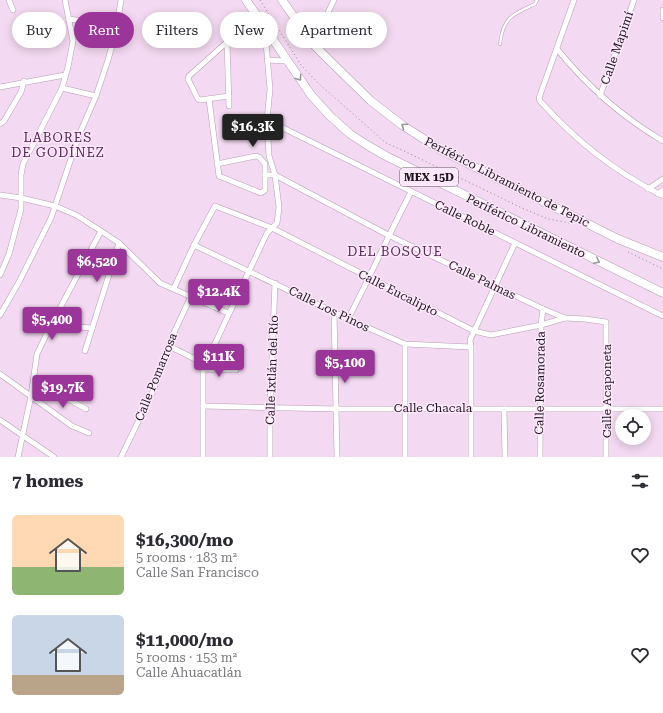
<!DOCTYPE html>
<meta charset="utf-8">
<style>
body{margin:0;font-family:"Roboto Serif",serif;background:#f2f2f3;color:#2b2b33;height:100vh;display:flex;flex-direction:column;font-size:15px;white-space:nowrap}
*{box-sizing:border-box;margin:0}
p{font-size:13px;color:#7c7c81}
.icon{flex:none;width:22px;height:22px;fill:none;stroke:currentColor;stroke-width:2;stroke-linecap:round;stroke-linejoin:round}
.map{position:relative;height:457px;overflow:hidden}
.panel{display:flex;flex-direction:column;background:#fff;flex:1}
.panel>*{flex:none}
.hud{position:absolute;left:12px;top:12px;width:400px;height:36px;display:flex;gap:8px}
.tools{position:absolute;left:615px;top:409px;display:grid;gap:8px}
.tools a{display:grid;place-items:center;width:36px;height:36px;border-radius:50%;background:#fff;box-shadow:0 2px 10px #0003;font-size:20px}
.price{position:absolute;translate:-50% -34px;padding:0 9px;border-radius:4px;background:#9b359a;color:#fff;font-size:13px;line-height:26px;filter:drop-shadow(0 1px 2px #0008)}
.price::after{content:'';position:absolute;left:50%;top:24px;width:12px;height:9px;margin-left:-6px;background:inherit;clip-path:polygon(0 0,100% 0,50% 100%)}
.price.current{background:#222;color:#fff}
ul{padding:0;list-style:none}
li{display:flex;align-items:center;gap:12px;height:100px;padding:0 12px}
li span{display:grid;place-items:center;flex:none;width:112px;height:80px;border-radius:6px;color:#555}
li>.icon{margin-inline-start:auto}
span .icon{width:48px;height:48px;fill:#fffc;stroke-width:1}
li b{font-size:17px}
h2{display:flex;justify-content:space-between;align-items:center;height:48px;padding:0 12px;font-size:17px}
.pill{padding:0 14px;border-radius:18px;background:#fff;box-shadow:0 2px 10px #0003;font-size:14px;line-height:36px}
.pill.current{background:#9b359a;color:#fff}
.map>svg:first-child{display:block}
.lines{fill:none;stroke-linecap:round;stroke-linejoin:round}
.service-casing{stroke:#b69eb4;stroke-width:3.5}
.minor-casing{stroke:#b69eb4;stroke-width:6}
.trunk-casing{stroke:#b69eb4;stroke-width:9}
.path{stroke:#958394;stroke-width:1;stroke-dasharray:1 3;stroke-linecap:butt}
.service{stroke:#fff;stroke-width:2.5}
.minor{stroke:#fff;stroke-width:5}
.trunk{stroke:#fff;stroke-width:8}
.oneway{stroke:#9a979a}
.labels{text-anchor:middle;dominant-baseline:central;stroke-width:3;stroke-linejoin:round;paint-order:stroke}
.shield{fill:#fde8fb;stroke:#625661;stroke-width:1}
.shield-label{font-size:11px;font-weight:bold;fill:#1f171f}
.street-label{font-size:12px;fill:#1f171f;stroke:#fde8fb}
.neighbourhood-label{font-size:13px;letter-spacing:1px;fill:#582657;stroke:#fde8fb}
</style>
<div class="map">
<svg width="663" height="457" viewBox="0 0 663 457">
<rect width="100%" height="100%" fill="#f3d9f1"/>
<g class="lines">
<defs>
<path id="service" d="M 500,44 C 503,17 513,14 535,4 L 537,0"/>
<g id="minor">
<polyline points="9,0 13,10"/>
<path d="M 574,0 L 539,98 L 540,101 C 577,142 614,171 663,196"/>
<polyline points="663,10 663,18"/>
<polyline points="69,19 117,26"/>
<polyline points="227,42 229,106"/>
<polyline points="313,44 334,0"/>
<path d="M 557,49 C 587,86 622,117 663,141"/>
<polyline points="267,60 287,61"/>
<polyline points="0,87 65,75"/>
<polyline points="62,88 96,96"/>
<polyline points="229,96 200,100 198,99 188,79 189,76 245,26"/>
<polyline points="600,96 634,0"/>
<polyline points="209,99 219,176 261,193 265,190 265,164 259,157 256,156 217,164"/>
<polyline points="267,120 663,316"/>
<polyline points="0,124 4,121 21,92 24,81"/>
<polyline points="265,175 275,175 388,235 543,309 565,318 585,319 606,322 606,457"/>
<polyline points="648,189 663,179"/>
<polyline points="658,194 663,190"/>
<polyline points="0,195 21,198 55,206 76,215 101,231 119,243 160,283 228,313"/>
<polyline points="194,245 348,319 405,344 471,347"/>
<polyline points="0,275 9,254 21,209 21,175 23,164 62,88 68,67 73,41 65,0"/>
<polyline points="174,288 194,245 215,206 272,228 474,331 491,335 541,325 565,318"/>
<polyline points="334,311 337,457"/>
<polyline points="0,315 19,282 51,218 79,135 96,96 108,60 116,31 121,0"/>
<path d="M 348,319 C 370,277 389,234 411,192"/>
<polyline points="51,325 92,328"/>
<polyline points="169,346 205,364"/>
<polyline points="85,351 119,243"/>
<polyline points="203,369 236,370"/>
<polyline points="0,374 72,426 89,433"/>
<polyline points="34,380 86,409"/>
<polyline points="203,406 337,409 663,409"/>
<polyline points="504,409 505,457"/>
<polyline points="0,420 54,457"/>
<polyline points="18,457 31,396 37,354 51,325 101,231"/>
<polyline points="121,457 153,391 172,337 191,296"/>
<polyline points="203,457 203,369 267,233 277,223 279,207 275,175 269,156 267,120 270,89 265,31"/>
<polyline points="270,457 270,408 275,283"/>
<polyline points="405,457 405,344"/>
<polyline points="471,457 471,347 470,340 515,243"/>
<polyline points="540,457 541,325 543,309"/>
</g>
<g id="trunk">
<polyline points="246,0 311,95 330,116 350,134 367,145 386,156 663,293"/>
<polyline points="282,0 313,44 328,59 371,101 402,125 441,150 618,239 663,257"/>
</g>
</defs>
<use href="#service" class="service-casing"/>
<use href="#minor" class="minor-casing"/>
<use href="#trunk" class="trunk-casing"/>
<g class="path">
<polyline points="260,0 301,65 319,84 386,143 402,150 522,208 548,219 570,223"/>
<polyline points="628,252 663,269"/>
</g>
<use href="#service" class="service"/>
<use href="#minor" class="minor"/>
<use href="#trunk" class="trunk"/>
</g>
<defs><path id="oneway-chevron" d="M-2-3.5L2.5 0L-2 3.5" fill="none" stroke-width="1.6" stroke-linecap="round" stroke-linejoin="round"/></defs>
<g class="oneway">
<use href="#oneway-chevron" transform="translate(299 78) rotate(54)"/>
<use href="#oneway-chevron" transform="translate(404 126) rotate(-145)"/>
<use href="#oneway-chevron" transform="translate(597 261) rotate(26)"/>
</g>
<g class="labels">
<rect class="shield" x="400" y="168" width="58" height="18" rx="3"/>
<g class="shield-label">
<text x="429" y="177">MEX 15D</text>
</g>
<g class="street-label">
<text transform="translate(617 48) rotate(-71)">Calle Mapimí</text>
<text transform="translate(507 182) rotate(27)">Periférico Libramiento de Tepic</text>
<text transform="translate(465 218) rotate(26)">Calle Roble</text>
<text transform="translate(526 226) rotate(26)">Periférico Libramiento</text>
<text transform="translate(482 280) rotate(26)">Calle Palmas</text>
<text transform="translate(398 293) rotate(27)">Calle Eucalipto</text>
<text transform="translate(329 309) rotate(26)">Calle Los Pinos</text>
<text transform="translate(272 370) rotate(-88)">Calle Ixtlán del Río</text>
<text transform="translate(156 377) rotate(-68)">Calle Pomarrosa</text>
<text transform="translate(540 383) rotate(-89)">Calle Rosamorada</text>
<text transform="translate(607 391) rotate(-90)">Calle Acaponeta</text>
<text x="433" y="408">Calle Chacala</text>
</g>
<g class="neighbourhood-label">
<text x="58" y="137">LABORES<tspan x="58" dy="15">DE GODÍNEZ</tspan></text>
<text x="395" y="251">DEL BOSQUE</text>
</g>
</g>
</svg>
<div class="tools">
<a><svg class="icon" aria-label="locate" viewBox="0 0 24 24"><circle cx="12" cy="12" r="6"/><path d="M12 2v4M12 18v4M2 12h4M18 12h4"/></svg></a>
</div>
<b class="price current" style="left:253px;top:148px">$16.3K</b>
<b class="price" style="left:97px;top:283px">$6,520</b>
<b class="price" style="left:219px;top:313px">$12.4K</b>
<b class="price" style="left:52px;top:341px">$5,400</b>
<b class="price" style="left:219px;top:378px">$11K</b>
<b class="price" style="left:345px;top:384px">$5,100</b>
<b class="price" style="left:63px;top:409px">$19.7K</b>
<div class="hud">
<a class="pill">Buy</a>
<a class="pill current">Rent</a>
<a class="pill">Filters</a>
<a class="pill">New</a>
<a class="pill">Apartment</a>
</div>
</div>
<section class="panel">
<h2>7 homes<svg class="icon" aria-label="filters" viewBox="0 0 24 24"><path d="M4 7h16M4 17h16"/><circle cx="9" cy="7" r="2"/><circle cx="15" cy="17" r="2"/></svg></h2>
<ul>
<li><span style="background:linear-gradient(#ffd9b3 65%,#8fb573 0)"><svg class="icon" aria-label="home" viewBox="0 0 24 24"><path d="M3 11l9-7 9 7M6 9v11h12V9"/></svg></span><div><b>$16,300/mo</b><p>5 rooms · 183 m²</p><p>Calle San Francisco</p></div><svg class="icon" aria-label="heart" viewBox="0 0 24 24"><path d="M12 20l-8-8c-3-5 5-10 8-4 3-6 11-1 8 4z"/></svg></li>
<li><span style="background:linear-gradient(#c9d6e8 75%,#b9a48a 0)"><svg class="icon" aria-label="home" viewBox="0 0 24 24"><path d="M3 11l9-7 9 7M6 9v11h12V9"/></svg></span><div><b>$11,000/mo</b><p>5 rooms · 153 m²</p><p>Calle Ahuacatlán</p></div><svg class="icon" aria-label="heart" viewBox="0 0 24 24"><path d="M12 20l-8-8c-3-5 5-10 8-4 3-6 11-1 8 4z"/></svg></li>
</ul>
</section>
